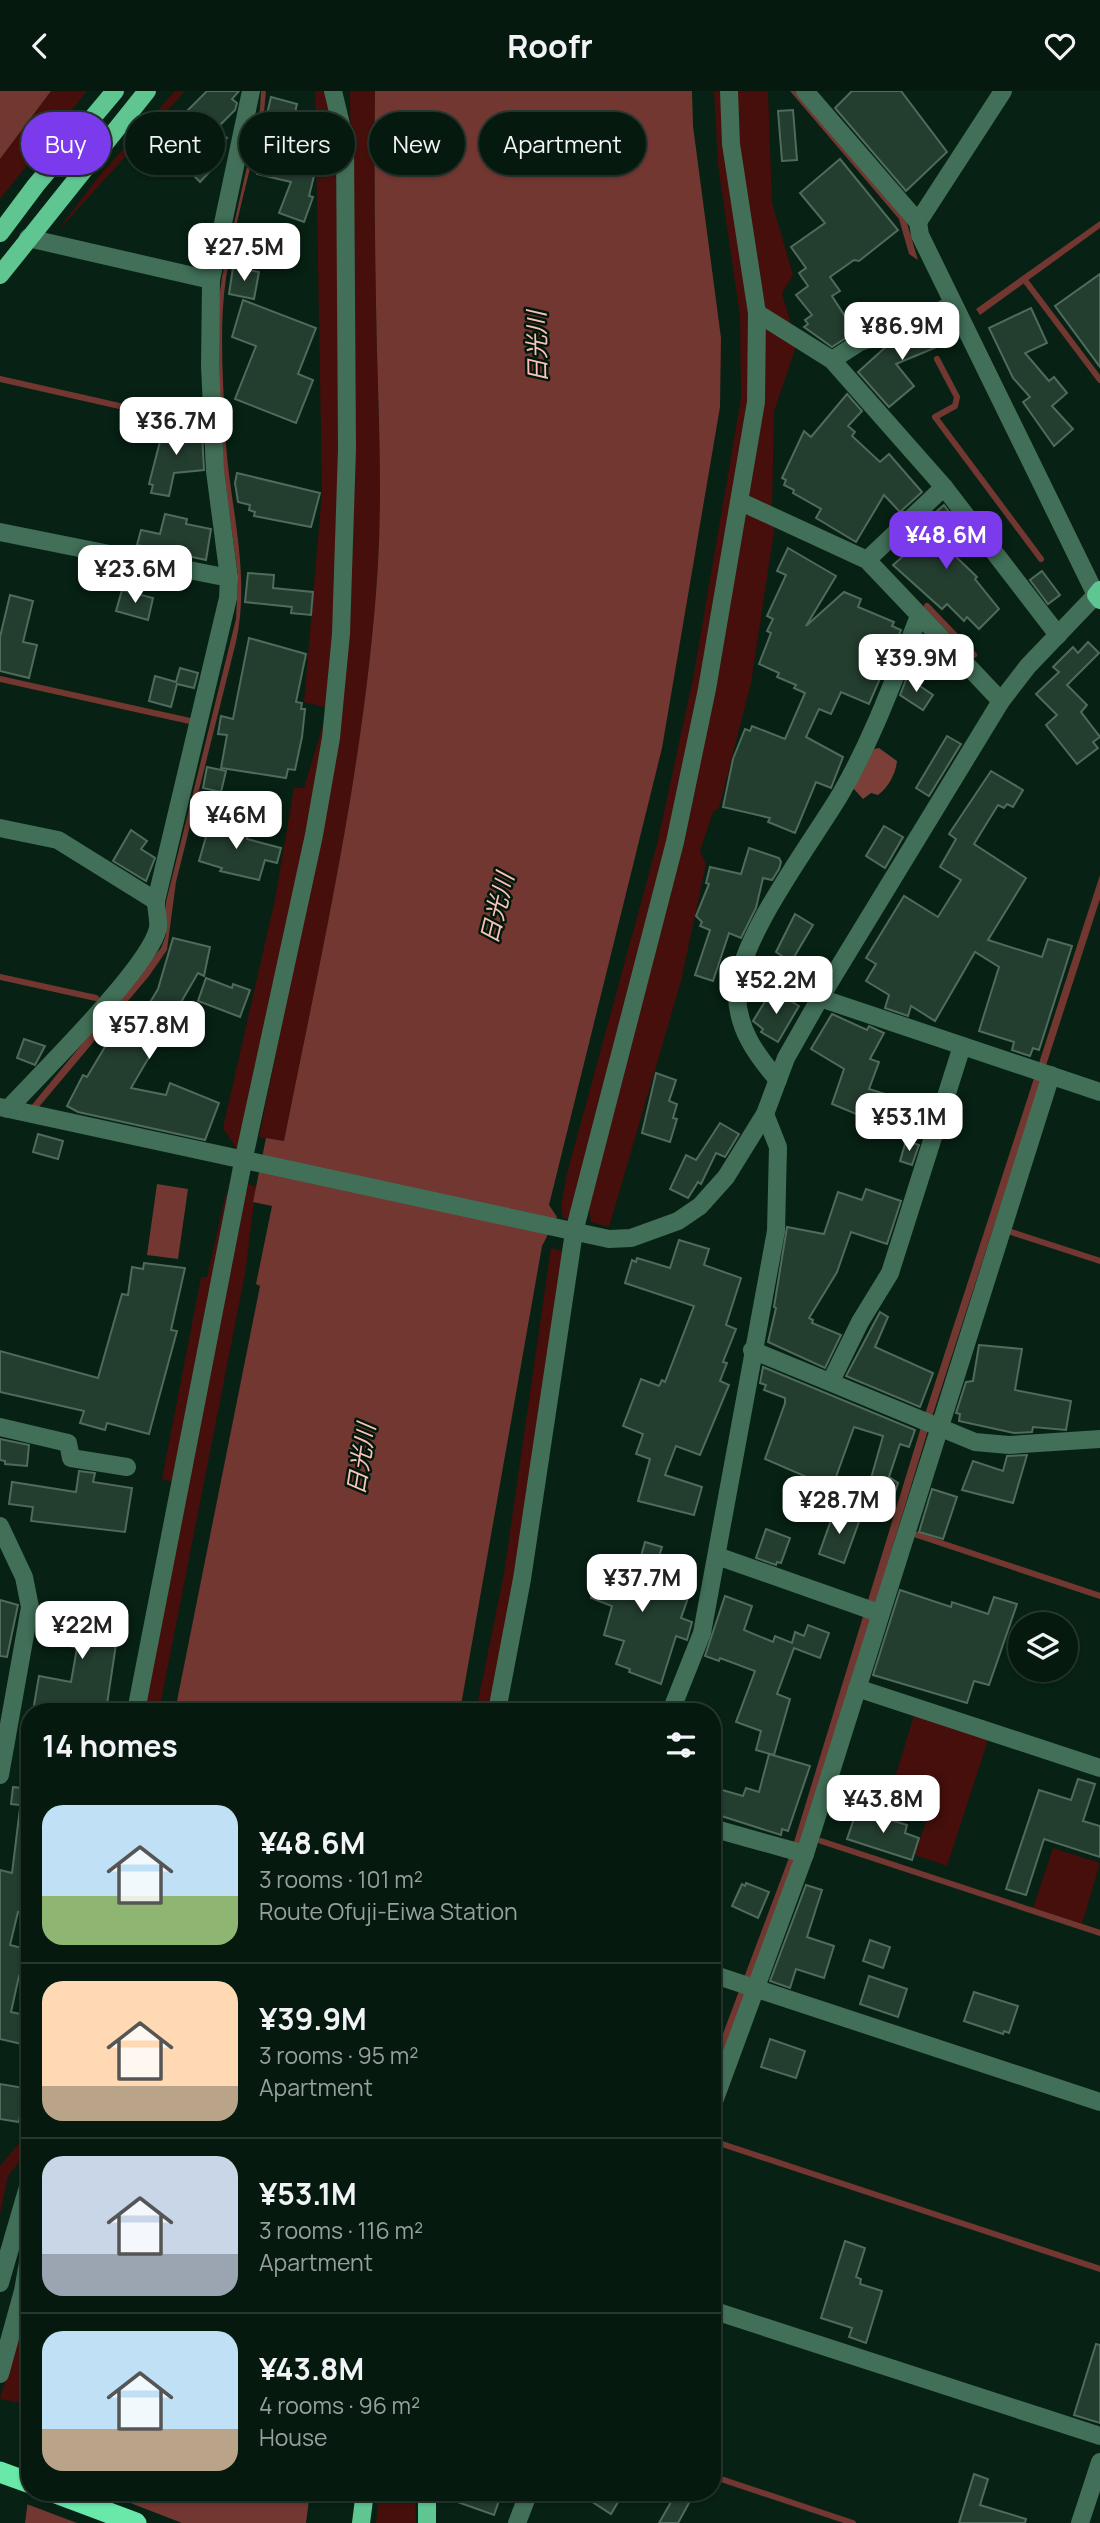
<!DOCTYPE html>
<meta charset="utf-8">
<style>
body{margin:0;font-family:Manrope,"Noto Sans JP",sans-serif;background:#13261d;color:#f1f3f6;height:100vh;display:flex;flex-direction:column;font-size:26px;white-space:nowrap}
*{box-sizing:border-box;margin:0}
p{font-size:23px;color:#97a09e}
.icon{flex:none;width:38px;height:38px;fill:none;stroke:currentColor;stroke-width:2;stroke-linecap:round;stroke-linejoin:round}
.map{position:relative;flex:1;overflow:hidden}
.sheet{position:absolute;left:21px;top:1612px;width:700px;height:798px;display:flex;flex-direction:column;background:#05190f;border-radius:28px;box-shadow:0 2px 5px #0004,0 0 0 2px #26382f}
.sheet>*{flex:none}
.top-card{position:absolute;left:21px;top:21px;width:700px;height:63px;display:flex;gap:14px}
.controls{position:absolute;left:1008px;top:1521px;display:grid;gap:14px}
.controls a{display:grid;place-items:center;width:70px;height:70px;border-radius:50%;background:#05190f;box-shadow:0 2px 5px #0004,0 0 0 2px #26382f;font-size:35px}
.price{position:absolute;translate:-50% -60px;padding:0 16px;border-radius:14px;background:#fff;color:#222;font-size:23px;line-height:46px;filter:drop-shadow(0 2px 4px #0008)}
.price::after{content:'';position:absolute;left:50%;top:42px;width:21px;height:16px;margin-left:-10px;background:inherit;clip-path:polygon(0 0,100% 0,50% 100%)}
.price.selected{background:#7c3aed;color:#fff}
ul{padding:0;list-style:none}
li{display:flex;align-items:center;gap:21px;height:175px;padding:0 21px}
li+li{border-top:2px solid #26382f}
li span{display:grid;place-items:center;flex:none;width:196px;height:140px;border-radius:21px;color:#555}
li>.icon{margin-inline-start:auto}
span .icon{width:84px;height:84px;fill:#fffc;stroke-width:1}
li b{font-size:30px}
h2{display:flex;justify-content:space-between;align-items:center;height:84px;padding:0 21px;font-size:30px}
.tag{padding:0 24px;border-radius:32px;background:#05190f;box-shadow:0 2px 5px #0004,0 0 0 2px #26382f;font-size:24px;line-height:63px}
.tag.selected{background:#7c3aed;color:#fff}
header{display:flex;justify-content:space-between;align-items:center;height:91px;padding:0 21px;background:#05190f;font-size:32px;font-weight:700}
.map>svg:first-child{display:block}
.green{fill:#460f0b}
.forest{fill:#7b3f37}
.water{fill:#723730}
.pier{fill:#072114}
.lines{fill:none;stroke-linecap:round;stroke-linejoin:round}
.stream{stroke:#723730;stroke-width:6}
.building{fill:#233d2f;stroke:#4f6b5b;stroke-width:2}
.minor{stroke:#416f57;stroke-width:18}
.major{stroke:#5fc692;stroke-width:18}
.highway{stroke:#69e8a9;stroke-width:21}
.labels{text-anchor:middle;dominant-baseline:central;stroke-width:5;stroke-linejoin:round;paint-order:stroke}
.water-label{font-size:24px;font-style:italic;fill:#fbc1b8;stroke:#00180c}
</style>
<header><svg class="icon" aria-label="back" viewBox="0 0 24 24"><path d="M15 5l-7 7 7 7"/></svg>Roofr<svg class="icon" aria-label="heart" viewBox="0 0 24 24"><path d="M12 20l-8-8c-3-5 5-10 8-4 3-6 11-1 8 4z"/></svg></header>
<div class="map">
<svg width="1100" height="2432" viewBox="0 0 1100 2432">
<rect width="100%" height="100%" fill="#072114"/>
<g class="green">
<polygon points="51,0 87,0 0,108 0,68"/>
<polygon points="175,0 185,0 56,142 99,85"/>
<path d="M 315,0 L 328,0 L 337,43 C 340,234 348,426 328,617 L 304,611 L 322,401 Z"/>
<path d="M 350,0 L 375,0 C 374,89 375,177 377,266 C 379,335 382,405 378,474 C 366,669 322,859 284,1051 L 259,1046 L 319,747 L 353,357 Z"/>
<polygon points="714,0 723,0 751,224 752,310 735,417 670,748 575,1115 567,1128 563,1127 561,1116 566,1086 657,753 693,588 741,307 740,225 718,74"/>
<polygon points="735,0 768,0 772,112 793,184 782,202 792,237 764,221 736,48"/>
<polygon points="767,235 797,253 774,320 772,418 747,406 763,237"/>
<polygon points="746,420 775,433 751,592 719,717 713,721 700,760 706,773 681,890 609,1136 591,1131 588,1111"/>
<polygon points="323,634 328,634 308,743 237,1058 223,1037 275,808 294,697 304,697"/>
<polygon points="248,1093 256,1095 245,1183 159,1620 143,1620"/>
<polygon points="231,1096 181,1342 183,1349 174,1391 162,1388 201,1186 207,1186 225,1106"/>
<polygon points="551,1157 562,1160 560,1196 515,1485 488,1620 476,1620 504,1482"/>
<polygon points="914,1624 989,1646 947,1775 915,1764 926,1730 871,1712 868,1697 890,1703"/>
<polygon points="1053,1757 1100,1772 1082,1833 1033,1817"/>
<polygon points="30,2037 30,2062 26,2062 8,2085 0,2123 0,2075 20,2051 20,2058 26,2061"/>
<polygon points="30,2199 30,2268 22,2312 0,2308"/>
<polygon points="379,2401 415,2401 416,2432 376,2432"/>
</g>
<path class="forest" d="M 879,657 L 897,670 C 896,682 888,697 878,704 L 871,702 L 863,708 L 853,697 L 874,658 Z"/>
<g class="water">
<polygon points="0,0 51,0 0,68"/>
<path d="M 261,0 L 266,0 L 264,21 C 251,76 235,131 226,187 C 219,235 223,286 225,335 C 227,407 252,478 236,551 L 176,791 L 167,859 L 149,885 L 38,1017 L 31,1015 L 161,857 L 166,844 L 166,811 L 236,528 L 238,485 L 218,339 L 218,216 L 222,186 L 260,18 Z"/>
<path d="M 375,0 L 692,0 L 693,35 L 721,247 L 720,316 L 662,657 L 549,1114 L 557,1126 L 542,1155 L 460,1620 L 175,1620 L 260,1195 L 256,1193 L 272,1115 L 253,1111 L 266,1047 L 284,1050 C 322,859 366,668 378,473 C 382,403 379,331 377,261 C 375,174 374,87 375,0 Z"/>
<polygon points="790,0 797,0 907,132 918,169 909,163 899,128"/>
<polygon points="1100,130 1100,137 980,224 976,218"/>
<polygon points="1100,784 1100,808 932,1326 802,1754 712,1997 712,1972 790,1764 925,1323"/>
<polygon points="157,1093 188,1098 178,1168 147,1164"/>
<polygon points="30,2394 30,2401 310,2401 306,2432 25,2432"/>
</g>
<polygon class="pier" points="26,2394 30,2401 102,2401 182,2432 77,2432 24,2412"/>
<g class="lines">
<g class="stream">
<polyline points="1024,188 1100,289"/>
<polyline points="937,268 957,306 955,315 935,326 1041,468"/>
<polyline points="0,288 199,333"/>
<polyline points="927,515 974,564"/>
<polyline points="0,588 190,630"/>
<polyline points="0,886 96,907"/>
<polyline points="1008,1140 1100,1170"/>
<polyline points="914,1443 1100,1505"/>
<polyline points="821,1750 1100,1842"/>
<polyline points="713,2050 1100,2178"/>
<polyline points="712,2385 853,2432"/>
</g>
</g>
<g class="building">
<polygon points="207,0 239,0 232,8 237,12 235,19 216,38 227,47 210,67 216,74 200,91 159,48"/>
<polygon points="852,0 901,0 947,61 906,100 835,17"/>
<polygon points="271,6 297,13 287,55 313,63 310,76 316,77 309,105 313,106 304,131 279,122 291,91 257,83 272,25 267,23"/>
<polygon points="793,19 797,69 782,70 778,20"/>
<polygon points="840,68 898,139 859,170 854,169 830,186 840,200 832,205 855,241 832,256 804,236 808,233 805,229 812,224 796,204 808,195 799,182 806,177 791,156 825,132 800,102"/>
<polygon points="233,176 259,181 254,208 229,203"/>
<polygon points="1100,183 1100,276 1055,215"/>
<polygon points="243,209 316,237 298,283 313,289 296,332 235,308 256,255 232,246"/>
<polygon points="1031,217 1047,252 1025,262 1049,290 1054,286 1067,302 1052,315 1073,338 1054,355 1023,311 1030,306 1013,287 989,237"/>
<polygon points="946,229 956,248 896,273 914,295 889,316 858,281 888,254 914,246"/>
<polygon points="847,303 862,320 848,335 855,341 852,345 880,371 889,363 922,401 900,421 884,404 856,451 816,427 821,418 793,402 794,399 784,394 786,389 782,387 804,340 811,346"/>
<polygon points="165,331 183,335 181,343 202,341 204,379 174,382 169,405 151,402 153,394 149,393"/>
<polygon points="237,382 320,402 311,436 254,425 255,421 249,419 250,414 238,411 235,392"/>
<polygon points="944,414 966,444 949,459 977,486 975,488 999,518 979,538 967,526 964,530 947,513 942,518 893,474 930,442 922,433"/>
<polygon points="165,423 187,428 186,433 211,438 206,469 137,454 141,439 160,443"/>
<polygon points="788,457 836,485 806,535 844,501 861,508 858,516 894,531 892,535 901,539 869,613 841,601 831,623 819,618 806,646 843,666 831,697 816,691 795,742 768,731 770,727 723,716 733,668 745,638 750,640 752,635 785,648 805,602 794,597 796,594 777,586 779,582 759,573 771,542 767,540 773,528 767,525 786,484 777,480"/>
<polygon points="1042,480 1060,504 1048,513 1030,489"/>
<polygon points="248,482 274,484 273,497 313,501 311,524 291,522 292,516 245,511"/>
<polygon points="122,499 153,507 148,529 116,520"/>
<polygon points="10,504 33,510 23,551 37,554 29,587 0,580 0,546"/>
<polygon points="249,547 306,563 296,611 302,612 301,618 305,618 302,646 295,679 288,678 286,687 221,677 227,644 218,643 221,625 233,628"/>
<polygon points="1088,551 1099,562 1067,594 1087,614 1081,621 1100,646 1093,651 1098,657 1077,673 1046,634 1057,624 1036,603 1059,581 1053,576 1073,556 1078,562"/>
<polygon points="180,577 198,582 194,597 177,593 171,616 149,610 155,585 176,591"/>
<polygon points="907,586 933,604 923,619 900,604"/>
<polygon points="947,645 961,653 929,705 916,697"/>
<polygon points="207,676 226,680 221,701 203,697"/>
<polygon points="991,680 1023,699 1013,716 1007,713 1004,717 998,714 974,753 1026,787 988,849 1042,866 1048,848 1072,855 1039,959 1033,957 1030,965 1012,959 1014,951 979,940 999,876 975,861 935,930 911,915 908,925 885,917 889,904 866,890 876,873 866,867 904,805 938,826 961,789 940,776 956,748 949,743"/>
<polygon points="212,725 232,731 230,739 248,745 247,748 281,757 277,772 265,769 259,789 220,780 222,777 199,770"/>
<polygon points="884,735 903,746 885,777 866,765"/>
<polygon points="131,739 147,750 141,758 155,767 146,790 113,770"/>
<polygon points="749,757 779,767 781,771 779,778 772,789 763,787 756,817 741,847 729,842 713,890 695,884 710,839 700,835 702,831 696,825 709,793 706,792 710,776 741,783"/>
<polygon points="795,823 813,834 791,871 776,861"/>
<polygon points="173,847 210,856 204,885 198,882 131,997 166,1004 170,992 219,1012 205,1049 78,1021 67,1015 83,984 87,986 115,939 128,948 158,898"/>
<polygon points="206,887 232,897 233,893 250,899 240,926 198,910"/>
<polygon points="772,899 799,915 778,951 761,941 763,938 753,930"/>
<polygon points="832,923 867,939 869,935 884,942 870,968 879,971 869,998 904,1009 903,1013 913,1016 906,1045 870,1033 871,1029 832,1013 844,978 811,958"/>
<polygon points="24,948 45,955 35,974 17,967"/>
<polygon points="656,982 676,989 669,1010 677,1013 673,1027 677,1028 670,1051 642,1042"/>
<polygon points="720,1032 739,1043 725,1066 716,1062 701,1093 698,1091 688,1107 670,1098 686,1064 696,1069"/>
<polygon points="38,1043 63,1050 58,1068 33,1061"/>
<polygon points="906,1050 919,1054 912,1074 900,1070"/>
<polygon points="866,1098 901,1110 887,1153 851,1141 837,1181 809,1227 813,1229 812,1232 841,1244 825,1277 768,1251 776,1217 774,1216 787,1136 824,1143 838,1101 862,1109"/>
<polygon points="679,1149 709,1158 704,1174 741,1187 726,1234 736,1238 723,1271 727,1272 720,1290 729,1294 700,1364 676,1355 665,1384 702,1396 694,1424 638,1410 650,1368 636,1363 643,1343 623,1335 641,1288 659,1295 662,1289 665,1291 694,1215 625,1192 632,1169 636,1171 637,1167 670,1177"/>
<polygon points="144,1172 185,1177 171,1239 177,1240 149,1343 107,1332 105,1339 80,1332 84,1320 0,1301 0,1260 98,1287 122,1203 128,1204 132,1176 143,1178"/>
<polygon points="880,1221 888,1226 875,1256 933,1282 920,1316 846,1285"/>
<polygon points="979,1254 1022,1258 1015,1299 1071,1310 1066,1339 1033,1336 1032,1341 1014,1342 959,1330 960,1323 956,1322 966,1291 973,1290"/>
<polygon points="763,1276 915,1339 909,1356 900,1353 889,1386 898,1392 891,1413 866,1405 883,1345 854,1336 832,1397 765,1368 785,1312 785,1307 764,1299 766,1294 760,1292"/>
<polygon points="0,1348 29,1354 27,1375 5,1373 5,1370 0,1369"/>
<polygon points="1027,1364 1013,1412 962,1399 973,1370 1003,1380 1007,1365"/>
<polygon points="79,1380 95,1382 93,1391 132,1397 125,1441 31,1430 33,1416 9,1413 12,1391 76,1401"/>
<polygon points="932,1398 957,1406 943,1448 919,1441"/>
<polygon points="835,1418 860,1428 844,1472 819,1463"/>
<polygon points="766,1438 790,1447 781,1472 777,1471 776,1474 756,1467"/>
<polygon points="645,1451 662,1456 651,1490 688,1507 681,1527 692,1531 687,1549 676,1545 661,1593 629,1581 630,1578 616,1573 624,1550 604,1544 612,1515 591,1507 607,1465 638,1476"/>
<polygon points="900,1499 951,1516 952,1511 988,1523 994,1506 1017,1513 989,1594 974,1590 967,1612 873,1584"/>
<polygon points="725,1505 752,1515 744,1539 773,1551 775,1545 792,1552 795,1541 804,1545 808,1534 829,1542 820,1567 794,1557 777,1603 790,1608 774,1664 756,1659 761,1640 736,1631 755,1580 720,1567 719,1570 705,1565"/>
<polygon points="0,1509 18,1514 7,1566 0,1565"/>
<polygon points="83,1513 121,1520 106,1620 33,1620 39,1585 71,1591 77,1557 41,1546 44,1526 66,1530 67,1525 80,1527"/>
<polygon points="769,1663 810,1675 788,1740 782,1738 781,1744 712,1722 712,1696 743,1705 746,1697 759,1701"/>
<polygon points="1078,1688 1095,1693 1083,1730 1100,1735 1100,1766 1044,1748 1026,1804 1006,1798 1039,1699 1071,1709"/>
<polygon points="13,1696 30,1698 30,1715 11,1713"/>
<polygon points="20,1717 30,1718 30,1823 18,1821 10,1854 30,1859 30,1888 19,1885 11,1921 30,1925 30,1955 0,1948 0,1779 12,1782"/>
<polygon points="857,1719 907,1734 905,1742 919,1747 912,1769 847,1748"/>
<polygon points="746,1792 769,1801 758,1827 732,1815 742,1793 745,1795"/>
<polygon points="806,1794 822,1799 807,1846 834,1855 824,1887 796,1878 790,1897 770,1890"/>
<polygon points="870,1849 890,1856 883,1877 863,1870"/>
<polygon points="869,1885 907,1898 898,1926 860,1913"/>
<polygon points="974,1901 1018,1915 1009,1942 1004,1940 1003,1943 964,1930"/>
<polygon points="770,1948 805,1960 796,1987 761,1976"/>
<polygon points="0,1993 24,1997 19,2031 0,2028"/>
<polygon points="845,2150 865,2157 856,2186 861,2188 860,2193 882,2200 866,2252 849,2246 852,2237 821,2227"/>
<polygon points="1096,2253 1100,2254 1100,2332 1074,2324"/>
<polygon points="974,2383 988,2388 980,2414 1026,2428 1025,2432 959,2432"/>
<polygon points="438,2401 502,2401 494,2424 438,2404"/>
<polygon points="577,2401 624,2401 611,2423"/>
<polygon points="675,2404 689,2412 678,2432 659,2432"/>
</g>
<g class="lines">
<g class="minor">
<polyline points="918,131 1003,0"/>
<polyline points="28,147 211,189"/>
<polyline points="757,222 832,269 944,396 1058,544"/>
<polyline points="832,269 860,251 909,236 953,213"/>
<polyline points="741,411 867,469 1001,610"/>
<polyline points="0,441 229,487"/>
<polyline points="867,469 944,396"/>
<polyline points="0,737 58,749 156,810"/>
<polyline points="820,907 1100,1001"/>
<path d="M 778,989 C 756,964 736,936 737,900 C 739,847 812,751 840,704 C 873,648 895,585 919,525"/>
<polyline points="0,1016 609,1148 631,1147 678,1130 700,1115 726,1086 765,1023 786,967 820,907 1001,610 1028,575 1096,504 920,144 918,131 805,0"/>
<path d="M 8,1018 C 39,984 150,876 158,837 C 159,829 156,818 156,810 L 228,507 L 229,487 L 215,380 L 210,275 L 211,189 L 251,0"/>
<polyline points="752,1259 975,1351 1009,1354 1100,1348"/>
<polyline points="831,1290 860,1231 890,1182 962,955"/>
<polyline points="0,1336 68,1352 71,1367 127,1376"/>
<polyline points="0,1435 24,1486 30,1516 0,1684"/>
<polyline points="717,1465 879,1522"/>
<polyline points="857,1597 1100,1677"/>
<polyline points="136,1620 243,1071 314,744 331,647 341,543 347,358 345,50 333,0"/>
<polyline points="497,1620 522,1488 574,1141 675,751 707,598 756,311 757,222 731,53 729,0"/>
<polyline points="671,1620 702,1542 776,1140 778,1056 765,1023"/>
<polyline points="712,1737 805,1763"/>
<polyline points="712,1883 1100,2011"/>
<polyline points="712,2016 805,1763 1051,984"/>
<polyline points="0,2192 30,2089"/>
<polyline points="712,2219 1100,2345"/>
<polyline points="0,2283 23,2200 30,2160"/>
<polyline points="517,2432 529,2401"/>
<polyline points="1080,2432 1100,2371"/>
</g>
<g class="major">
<polyline points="0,142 36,94 115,0"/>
<polyline points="0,184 147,0"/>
<polyline points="1100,499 1096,504 1100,509"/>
<polyline points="361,2432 365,2401"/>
<polyline points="427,2432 427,2401"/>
</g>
<g class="highway">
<polyline points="0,2381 30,2392"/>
<polyline points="53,2401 136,2432"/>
</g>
</g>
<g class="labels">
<g class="water-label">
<text transform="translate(536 256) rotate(-91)">日光川</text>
<text transform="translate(496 817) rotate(-76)">日光川</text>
<text transform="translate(360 1368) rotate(-81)">日光川</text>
</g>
</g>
</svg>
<div class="controls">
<a><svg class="icon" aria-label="layers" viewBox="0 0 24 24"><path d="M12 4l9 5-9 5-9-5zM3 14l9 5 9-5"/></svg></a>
</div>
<b class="price" style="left:244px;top:192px">¥27.5M</b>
<b class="price" style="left:902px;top:271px">¥86.9M</b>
<b class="price" style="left:176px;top:366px">¥36.7M</b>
<b class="price selected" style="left:946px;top:480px">¥48.6M</b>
<b class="price" style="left:135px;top:514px">¥23.6M</b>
<b class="price" style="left:916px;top:603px">¥39.9M</b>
<b class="price" style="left:236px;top:760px">¥46M</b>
<b class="price" style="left:776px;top:925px">¥52.2M</b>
<b class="price" style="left:149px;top:970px">¥57.8M</b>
<b class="price" style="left:909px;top:1062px">¥53.1M</b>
<b class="price" style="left:839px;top:1445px">¥28.7M</b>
<b class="price" style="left:642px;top:1523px">¥37.7M</b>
<b class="price" style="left:82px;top:1570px">¥22M</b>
<b class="price" style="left:883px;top:1744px">¥43.8M</b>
<div class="top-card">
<a class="tag selected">Buy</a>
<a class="tag">Rent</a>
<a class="tag">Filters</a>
<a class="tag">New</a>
<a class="tag">Apartment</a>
</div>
<section class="sheet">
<h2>14 homes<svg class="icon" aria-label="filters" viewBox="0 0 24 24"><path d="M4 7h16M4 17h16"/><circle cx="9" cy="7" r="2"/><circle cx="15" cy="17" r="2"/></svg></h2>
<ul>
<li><span style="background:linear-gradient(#bfe0f5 65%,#8fb573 0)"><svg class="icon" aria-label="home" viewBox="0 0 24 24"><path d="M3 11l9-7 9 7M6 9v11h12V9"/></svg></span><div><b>¥48.6M</b><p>3 rooms · 101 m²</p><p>Route Ofuji-Eiwa Station</p></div></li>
<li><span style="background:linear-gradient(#ffd9b3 75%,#b9a48a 0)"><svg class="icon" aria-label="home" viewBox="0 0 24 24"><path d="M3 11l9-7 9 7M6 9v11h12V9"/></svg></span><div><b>¥39.9M</b><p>3 rooms · 95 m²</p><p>Apartment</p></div></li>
<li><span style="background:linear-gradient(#c9d6e8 70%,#9aa5b1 0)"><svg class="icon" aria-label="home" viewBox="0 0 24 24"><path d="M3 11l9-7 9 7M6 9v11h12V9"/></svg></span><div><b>¥53.1M</b><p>3 rooms · 116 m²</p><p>Apartment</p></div></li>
<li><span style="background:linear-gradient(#bfe0f5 70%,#b9a48a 0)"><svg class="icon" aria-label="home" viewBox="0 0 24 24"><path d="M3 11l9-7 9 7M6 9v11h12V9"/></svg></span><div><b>¥43.8M</b><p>4 rooms · 96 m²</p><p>House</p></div></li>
</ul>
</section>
</div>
